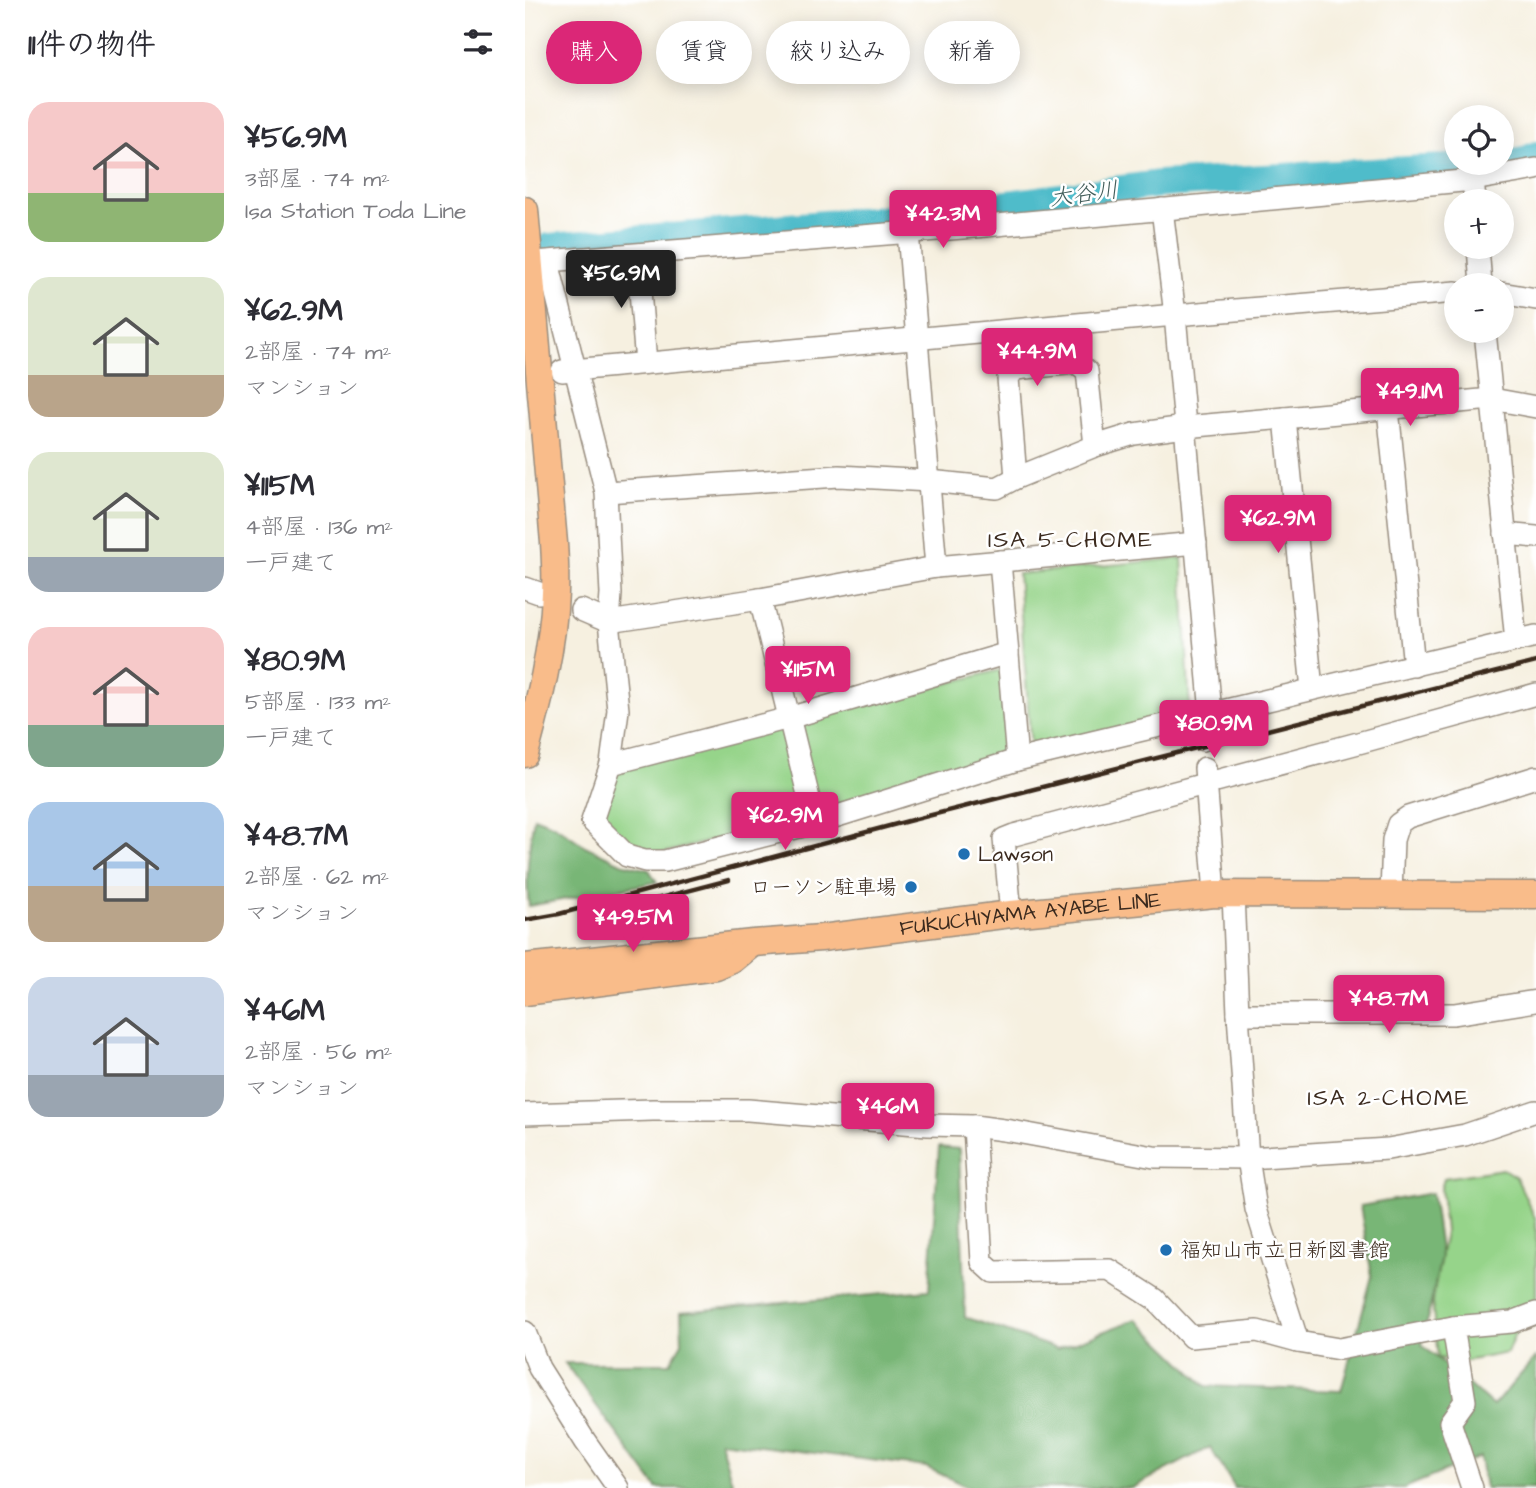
<!DOCTYPE html>
<html lang="ja">
<meta charset="utf-8">
<style>
body{margin:0;font-family:"Architects Daughter","Klee One",sans-serif;background:#f2f2f3;color:#2b2b33;height:100vh;display:flex;flex-direction:column;font-size:26px;white-space:nowrap}
*{box-sizing:border-box;margin:0}
p{font-size:23px;color:#7c7c81}
.icon{flex:none;width:38px;height:38px;fill:none;stroke:currentColor;stroke-width:2;stroke-linecap:round;stroke-linejoin:round}
.map{position:relative;flex:1;overflow:hidden}
.details{display:flex;flex-direction:column;background:#fff;width:525px}
.details>*{flex:none}
.top-card{position:absolute;left:21px;top:21px;width:665px;height:63px;display:flex;gap:14px}
.fabs{position:absolute;left:919px;top:105px;display:grid;gap:14px}
.fabs a{display:grid;place-items:center;width:70px;height:70px;border-radius:50%;background:#fff;box-shadow:0 4px 18px #0003;font-size:35px}
.price{position:absolute;translate:-50% -60px;padding:0 16px;border-radius:7px;background:#db2777;color:#fff;font-size:23px;line-height:46px;filter:drop-shadow(0 2px 4px #0008)}
.price::after{content:'';position:absolute;left:50%;top:42px;width:21px;height:16px;margin-left:-10px;background:inherit;clip-path:polygon(0 0,100% 0,50% 100%)}
.price.active{background:#222;color:#fff}
ul{padding:0;list-style:none}
li{display:flex;align-items:center;gap:21px;height:175px;padding:0 28px}
li span{display:grid;place-items:center;flex:none;width:196px;height:140px;border-radius:21px;color:#555}
li>.icon{margin-inline-start:auto}
span .icon{width:84px;height:84px;fill:#fffc;stroke-width:1}
li b{font-size:30px}
h2{display:flex;justify-content:space-between;align-items:center;height:84px;padding:0 28px;font-size:30px}
.tag{padding:0 24px;border-radius:32px;background:#fff;box-shadow:0 4px 18px #0003;font-size:24px;line-height:63px}
.tag.active{background:#db2777;color:#fff}
main{display:flex;flex:1;min-height:0}
.map>svg:first-child{display:block}
.green{fill:#96d48a;stroke:#687f54;stroke-width:2}
.forest{fill:#78b676;stroke:#5a704a;stroke-width:2}
.lines{fill:none;stroke-linecap:round;stroke-linejoin:round}
.river{stroke:#4fbcca;stroke-width:28}
.minor-casing{stroke:#988d7f;stroke-width:24}
.major-casing{stroke:#988d7f;stroke-width:29}
.minor{stroke:#fff;stroke-width:21}
.major{stroke:#f9bc8a;stroke-width:26}
.rail{stroke:#3b2a1e;stroke-width:4.5}
.poi-dot{fill:#1f6fb2;stroke:#fff;stroke-width:2.5}
.labels{text-anchor:middle;dominant-baseline:central;stroke-width:5;stroke-linejoin:round;paint-order:stroke}
.poi-label{font-size:21px;fill:#3b2a1e;stroke:#fff;text-anchor:start}
.street-label{font-size:21px;fill:#3b2a1e;stroke:#fff}
.water-label{font-size:23px;font-style:italic;fill:#425d5a;stroke:#fff}
.neighbourhood-label{font-size:23px;letter-spacing:2px;fill:#3b2a1e;stroke:#fff}
</style>
<main>
<section class="details">
<h2>11件の物件<svg class="icon" aria-label="filters" viewBox="0 0 24 24"><path d="M4 7h16M4 17h16"/><circle cx="9" cy="7" r="2"/><circle cx="15" cy="17" r="2"/></svg></h2>
<ul>
<li><span style="background:linear-gradient(#f6c9c9 65%,#8fb573 0)"><svg class="icon" aria-label="home" viewBox="0 0 24 24"><path d="M3 11l9-7 9 7M6 9v11h12V9"/></svg></span><div><b>¥56.9M</b><p>3部屋 · 74 m²</p><p>Isa Station Toda Line</p></div></li>
<li><span style="background:linear-gradient(#dfe7d0 70%,#b9a48a 0)"><svg class="icon" aria-label="home" viewBox="0 0 24 24"><path d="M3 11l9-7 9 7M6 9v11h12V9"/></svg></span><div><b>¥62.9M</b><p>2部屋 · 74 m²</p><p>マンション</p></div></li>
<li><span style="background:linear-gradient(#dfe7d0 75%,#9aa5b1 0)"><svg class="icon" aria-label="home" viewBox="0 0 24 24"><path d="M3 11l9-7 9 7M6 9v11h12V9"/></svg></span><div><b>¥115M</b><p>4部屋 · 136 m²</p><p>一戸建て</p></div></li>
<li><span style="background:linear-gradient(#f6c9c9 70%,#7fa58c 0)"><svg class="icon" aria-label="home" viewBox="0 0 24 24"><path d="M3 11l9-7 9 7M6 9v11h12V9"/></svg></span><div><b>¥80.9M</b><p>5部屋 · 133 m²</p><p>一戸建て</p></div></li>
<li><span style="background:linear-gradient(#a9c7e8 60%,#b9a48a 0)"><svg class="icon" aria-label="home" viewBox="0 0 24 24"><path d="M3 11l9-7 9 7M6 9v11h12V9"/></svg></span><div><b>¥48.7M</b><p>2部屋 · 62 m²</p><p>マンション</p></div></li>
<li><span style="background:linear-gradient(#c9d6e8 70%,#9aa5b1 0)"><svg class="icon" aria-label="home" viewBox="0 0 24 24"><path d="M3 11l9-7 9 7M6 9v11h12V9"/></svg></span><div><b>¥46M</b><p>2部屋 · 56 m²</p><p>マンション</p></div></li>
</ul>
</section>
<div class="map">
<svg width="1011" height="1488" viewBox="0 0 1011 1488">
<rect width="100%" height="100%" fill="#fff"/>
<filter id="ink" filterUnits="userSpaceOnUse"><feTurbulence type="fractalNoise" baseFrequency=".0143" numOctaves="2"/><feDisplacementMap in="SourceGraphic" scale="14" xChannelSelector="R" yChannelSelector="G"/><feConvolveMatrix kernelMatrix="1 2 1 2 8 2 1 2 1" color-interpolation-filters="sRGB"/></filter>
<filter id="wash" filterUnits="userSpaceOnUse"><feTurbulence type="fractalNoise" baseFrequency=".00686" numOctaves="4" result="noise"/><feDisplacementMap in="SourceGraphic" scale="28" xChannelSelector="R" yChannelSelector="G"/><feGaussianBlur stdDeviation="1.57" result="paint"/><feColorMatrix in="noise" values="0 0 0 0 0 0 0 0 0 0 0 0 0 0 0 0 0 1.4 0 .05"/><feComposite in="paint" operator="in"/></filter>
<g filter="url(#wash)">
<rect width="100%" height="100%" fill="#f6f0e0"/>
<g class="green">
<polygon points="657,558 665,712 506,748 493,574"/>
<polygon points="479,669 489,763 134,854 103,845 77,819 92,767"/>
<polygon points="978,1169 991,1177 1011,1220 1011,1311 993,1326 982,1353 940,1361 913,1358 907,1302 920,1232 916,1188 919,1178"/>
</g>
<g class="forest">
<path d="M 9,817 L 29,825 L 60,846 L 96,863 L 124,870 L 132,882 L 4,906 C 0,877 4,847 9,817 Z"/>
<polygon points="414,1147 434,1149 440,1317 532,1349 612,1319 681,1386 816,1391 847,1276 835,1206 907,1193 916,1257 897,1345 968,1406 1011,1357 1011,1488 960,1488 955,1457 879,1488 710,1488 685,1447 607,1488 445,1488 401,1467 195,1441 208,1485 211,1488 132,1488 40,1363 145,1363 157,1343 156,1312 404,1290"/>
</g>
<g class="lines">
<polyline class="river" points="24,247 383,217 635,184 972,165 999,161 1011,155"/>
</g>
</g>
<g filter="url(#ink)">
<g class="lines">
<defs>
<g id="minor">
<polyline points="948,180 950,201"/>
<polyline points="637,209 650,315 686,713"/>
<polyline points="383,232 411,567"/>
<polyline points="953,247 956,285"/>
<polyline points="112,255 121,363"/>
<polyline points="10,262 450,227 948,180 1011,169"/>
<polyline points="23,262 81,492 86,594 84,622 93,710 86,764 67,821 102,856 120,861 140,861 290,823 492,760 1011,636"/>
<polyline points="976,293 1011,299"/>
<polyline points="960,331 991,641"/>
<polyline points="37,371 650,315 931,292"/>
<polyline points="863,409 889,666"/>
<polyline points="760,418 787,689"/>
<polyline points="491,478 483,378 490,369 552,363 562,371 570,446"/>
<polyline points="81,492 314,476 404,481 472,488 491,478 570,446 609,434 660,427 967,399 1011,407"/>
<polyline points="980,534 1011,537"/>
<polyline points="475,561 492,760"/>
<polyline points="0,588 14,593"/>
<polyline points="235,599 290,823"/>
<polyline points="56,610 84,622 235,599 411,567 671,543"/>
<polyline points="676,715 678,740"/>
<polyline points="86,764 264,718 483,653"/>
<polyline points="680,768 690,894"/>
<polyline points="708,894 713,1014 723,1158 731,1209 773,1342 814,1349 928,1327"/>
<polyline points="866,894 868,840 873,824 883,817 1011,777"/>
<polyline points="486,914 479,839 489,835 837,742 1011,694"/>
<polyline points="713,1014 929,1014 1011,1001"/>
<polyline points="0,1114 128,1110 223,1110 403,1125 449,1126 486,1131 629,1157 723,1158 863,1149 940,1135 1011,1111"/>
<polyline points="449,1126 457,1262 468,1272 585,1270 630,1299 666,1337 732,1331 773,1342"/>
<polyline points="0,1332 14,1368 60,1441 93,1488"/>
<polyline points="947,1488 925,1422 940,1401 928,1327 987,1322 1011,1313"/>
</g>
<g id="major">
<path d="M 0,210 L 29,543 C 30,560 31,576 30,593 C 28,648 14,702 0,754"/>
<path id="s1" d="M 0,967 L 228,943 L 296,938 L 486,914 L 690,894 L 1011,895"/>
<polyline points="0,992 191,967 207,960 224,946"/>
</g>
</defs>
<use href="#minor" class="minor-casing"/>
<use href="#major" class="major-casing"/>
<use href="#minor" class="minor"/>
<use href="#major" class="major"/>
<g class="rail">
<polyline points="116,903 204,880"/>
<polyline points="0,920 34,914 383,821 1011,662"/>
</g>
</g>
</g>
<g class="poi-dot">
<circle cx="439" cy="854" r="7"/>
<circle cx="386" cy="887" r="7"/>
<circle cx="641" cy="1250" r="7"/>
</g>
<g class="labels">
<g class="poi-label">
<text x="453" y="854">Lawson</text>
<text x="372" y="887" text-anchor="end">ローソン駐車場</text>
<text x="655" y="1250">福知山市立日新図書館</text>
</g>
<g class="street-label">
<text stroke="none"><textPath href="#s1" startOffset="508">FUKUCHIYAMA AYABE LINE</textPath></text>
</g>
<g class="water-label">
<text transform="translate(559 194) rotate(-7)">大谷川</text>
</g>
<g class="neighbourhood-label">
<text x="546" y="540">ISA 5-CHOME</text>
<text x="864" y="1098">ISA 2-CHOME</text>
</g>
</g>
</svg>
<div class="fabs">
<a><svg class="icon" aria-label="locate" viewBox="0 0 24 24"><circle cx="12" cy="12" r="6"/><path d="M12 2v4M12 18v4M2 12h4M18 12h4"/></svg></a>
<a>+</a>
<a>−</a>
</div>
<b class="price" style="left:418px;top:250px">¥42.3M</b>
<b class="price active" style="left:96px;top:310px">¥56.9M</b>
<b class="price" style="left:512px;top:388px">¥44.9M</b>
<b class="price" style="left:885px;top:428px">¥49.1M</b>
<b class="price" style="left:753px;top:555px">¥62.9M</b>
<b class="price" style="left:283px;top:706px">¥115M</b>
<b class="price" style="left:689px;top:760px">¥80.9M</b>
<b class="price" style="left:260px;top:852px">¥62.9M</b>
<b class="price" style="left:108px;top:954px">¥49.5M</b>
<b class="price" style="left:864px;top:1035px">¥48.7M</b>
<b class="price" style="left:363px;top:1143px">¥46M</b>
<div class="top-card">
<a class="tag active">購入</a>
<a class="tag">賃貸</a>
<a class="tag">絞り込み</a>
<a class="tag">新着</a>
</div>
</div>
</main>
